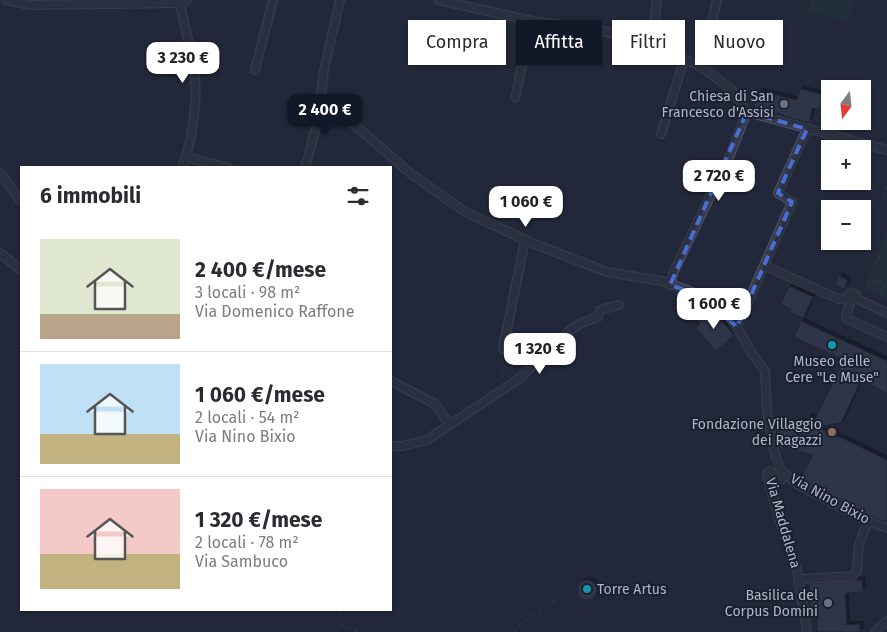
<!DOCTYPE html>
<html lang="it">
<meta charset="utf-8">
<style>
body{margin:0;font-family:"Fira Sans",sans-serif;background:#f7f7f7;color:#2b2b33;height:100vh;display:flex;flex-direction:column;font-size:19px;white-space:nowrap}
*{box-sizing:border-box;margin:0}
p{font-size:16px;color:#7c7c81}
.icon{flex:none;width:28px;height:28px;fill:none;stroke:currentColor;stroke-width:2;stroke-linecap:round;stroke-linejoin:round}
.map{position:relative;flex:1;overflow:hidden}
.sheet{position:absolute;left:20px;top:166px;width:372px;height:445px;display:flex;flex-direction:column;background:#fff;border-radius:0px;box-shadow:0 1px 4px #0004}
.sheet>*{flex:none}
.hud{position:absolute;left:408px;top:20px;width:404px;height:45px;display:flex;gap:10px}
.needle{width:32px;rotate:195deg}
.controls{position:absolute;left:821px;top:80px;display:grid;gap:10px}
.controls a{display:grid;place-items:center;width:50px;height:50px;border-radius:0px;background:#fff;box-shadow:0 1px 4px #0004;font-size:25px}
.price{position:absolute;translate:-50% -42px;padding:0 11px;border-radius:10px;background:#fff;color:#222;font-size:16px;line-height:32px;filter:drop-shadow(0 1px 2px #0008)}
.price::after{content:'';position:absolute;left:50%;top:30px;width:15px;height:11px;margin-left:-8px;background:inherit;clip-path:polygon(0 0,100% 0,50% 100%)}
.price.selected{background:#111827;color:#fff}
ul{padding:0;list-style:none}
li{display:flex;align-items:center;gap:15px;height:125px;padding:0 20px}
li+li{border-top:1px solid #e1e1e2}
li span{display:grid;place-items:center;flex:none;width:140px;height:100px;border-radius:0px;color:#555}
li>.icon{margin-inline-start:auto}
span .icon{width:60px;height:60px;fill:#fffc;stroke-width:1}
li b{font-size:21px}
h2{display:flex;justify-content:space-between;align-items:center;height:60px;padding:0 20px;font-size:21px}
.pill{padding:0 18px;border-radius:0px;background:#fff;box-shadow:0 1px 4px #0004;font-size:18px;line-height:45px}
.pill.selected{background:#111827;color:#fff}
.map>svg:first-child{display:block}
.grass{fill:#24353c}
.park{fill:url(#park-tufts)}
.building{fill:#3e445b;stroke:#1d2232;filter:url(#shadow)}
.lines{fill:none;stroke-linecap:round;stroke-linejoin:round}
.street-casing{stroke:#515566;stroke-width:10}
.path{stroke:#425259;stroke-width:1;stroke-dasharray:4 4;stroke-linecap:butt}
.street{stroke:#363b4b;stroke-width:8}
.marked{fill:none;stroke:#496dd3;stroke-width:4;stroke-dasharray:10 6;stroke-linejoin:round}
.worship-dot{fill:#6b7280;stroke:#1b2030;stroke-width:2}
.culture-dot{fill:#0f9aa8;stroke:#1b2030;stroke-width:2}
.education-dot{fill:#8d6e63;stroke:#1b2030;stroke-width:2}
.labels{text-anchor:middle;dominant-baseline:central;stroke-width:4;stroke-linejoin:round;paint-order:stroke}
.poi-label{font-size:14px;fill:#b1b5c7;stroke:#1b2030;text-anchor:end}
.street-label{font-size:14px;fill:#b1b5c7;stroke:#1b2030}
</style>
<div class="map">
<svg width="887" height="632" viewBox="0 0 887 632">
<defs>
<pattern id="park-tufts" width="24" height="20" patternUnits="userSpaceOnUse" patternTransform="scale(1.25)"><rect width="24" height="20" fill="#24353c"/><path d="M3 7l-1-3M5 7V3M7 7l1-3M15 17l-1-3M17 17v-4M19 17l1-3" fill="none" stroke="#415057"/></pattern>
<filter id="shadow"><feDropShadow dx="3" dy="-3" stdDeviation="0" flood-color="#0009"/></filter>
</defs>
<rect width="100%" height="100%" fill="#22283b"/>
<polygon class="grass" points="811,0 854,0 848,22 808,12"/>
<polygon class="park" points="887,233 887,299 867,290 865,285"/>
<g class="building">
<polygon points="800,89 830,96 829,112 812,108 809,123 784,116 784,115 754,108 759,91 797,100"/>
<polygon points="839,276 848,280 844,289 835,285"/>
<polygon points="789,286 813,297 803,318 790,312 791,309 781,304"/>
<polygon points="704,311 712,319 716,315 734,335 716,351 696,328 700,324 695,319"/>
<polygon points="801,321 887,361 887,393 861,380 841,423 816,427 846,440 887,460 887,522 863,513 800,479 813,455 796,450 795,452 786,446 780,450 776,433 789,425 791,430 802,421 805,423 809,416 815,419 844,360 794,337"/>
<circle cx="587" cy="590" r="10"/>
<polygon points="856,580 862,580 863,592 845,593 847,625 860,624 860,632 817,632 817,619 811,619 809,584"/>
</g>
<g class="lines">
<defs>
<g id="street">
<polyline points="6,0 30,5 180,3 187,0"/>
<polyline points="439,0 532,21 603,31 652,46 702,67 732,90 747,112 887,150"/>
<path d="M 180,3 C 183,23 189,41 193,60 C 199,94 194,136 182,168"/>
<polyline points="652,46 657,0"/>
<polyline points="702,67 717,0"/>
<polyline points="255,70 273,0"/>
<polyline points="515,98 532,21"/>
<polyline points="321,99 357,127 410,173 465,212 537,245 607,272 662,281 700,295 728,316 737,327 751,352 765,371 767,412 774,451 780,469 797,484 861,518 887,528"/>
<polyline points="661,134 684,60"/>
<polyline points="186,157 229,168"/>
<polyline points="305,168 317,124 324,70 340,0"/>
<polyline points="0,173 21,201"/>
<polyline points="0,253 21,270"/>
<polyline points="765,266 839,299 847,298 851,293 856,295 853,300 848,296"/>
<polyline points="670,285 674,271 730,155 747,112"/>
<polyline points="855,298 887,313"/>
<polyline points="851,299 846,316 847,319 887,337"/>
<polyline points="737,327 792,202 778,193 807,129"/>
<polyline points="503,349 525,240"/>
<polyline points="391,381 435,404 449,424"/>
<polyline points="391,446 403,446 427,440 520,378 569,331 581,323 598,317 600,310 619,305"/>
<polyline points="780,469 781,480 777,481 770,471 767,473 768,479 780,521 797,570 807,632"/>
<polyline points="799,582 804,579 853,576 857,571 859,544 868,521"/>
<polyline points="875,632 887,621"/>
</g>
</defs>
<use href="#street" class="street-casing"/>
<g class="path">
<polyline points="747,96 749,89"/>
<polyline points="747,97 756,99"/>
<polyline points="817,123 820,110"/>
<polyline points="879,221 879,215 887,184"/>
<polyline points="880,295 887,282"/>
<polyline points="502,379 503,358"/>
<polyline points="339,610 340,618 338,620 338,623 358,632"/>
<polyline points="514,632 520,625 562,595"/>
</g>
<use href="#street" class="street"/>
</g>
<path d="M0 0H887V632H0ZM 747,112 L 807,129 L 778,193 L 792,202 L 737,327 L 700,295 L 670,285 Z" fill="#22283b" fill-opacity=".55" fill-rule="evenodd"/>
<path class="marked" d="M 747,112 L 807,129 L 778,193 L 792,202 L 737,327 L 700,295 L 670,285 Z"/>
<g class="worship-dot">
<circle cx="784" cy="104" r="5"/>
<circle cx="828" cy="603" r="5"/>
</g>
<g class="culture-dot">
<circle cx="832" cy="345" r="5"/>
<circle cx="587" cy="589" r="5"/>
</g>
<circle class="education-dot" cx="832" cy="432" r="5"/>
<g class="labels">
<g class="poi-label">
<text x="774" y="96">Chiesa di San<tspan x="774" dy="16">Francesco d'Assisi</tspan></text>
<text x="832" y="361" text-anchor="middle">Museo delle<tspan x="832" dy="16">Cere "Le Muse"</tspan></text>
<text x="822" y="424">Fondazione Villaggio<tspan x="822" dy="16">dei Ragazzi</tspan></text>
<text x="597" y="589" text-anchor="start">Torre Artus</text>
<text x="818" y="595">Basilica del<tspan x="818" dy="16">Corpus Domini</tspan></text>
</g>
<g class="street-label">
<text transform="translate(830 499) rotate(29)">Via Nino Bixio</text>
<text transform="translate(783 523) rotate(74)">Via Maddalena</text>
</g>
</g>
</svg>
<div class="controls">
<a><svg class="needle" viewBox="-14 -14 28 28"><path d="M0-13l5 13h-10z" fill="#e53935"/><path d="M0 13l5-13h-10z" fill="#7c7c81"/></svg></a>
<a>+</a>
<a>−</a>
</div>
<b class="price" style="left:183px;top:84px">3 230 €</b>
<b class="price selected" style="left:325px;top:136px">2 400 €</b>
<b class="price" style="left:719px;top:202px">2 720 €</b>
<b class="price" style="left:526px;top:228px">1 060 €</b>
<b class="price" style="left:714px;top:330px">1 600 €</b>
<b class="price" style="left:540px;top:375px">1 320 €</b>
<div class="hud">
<a class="pill">Compra</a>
<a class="pill selected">Affitta</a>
<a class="pill">Filtri</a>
<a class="pill">Nuovo</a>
</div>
<section class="sheet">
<h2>6 immobili<svg class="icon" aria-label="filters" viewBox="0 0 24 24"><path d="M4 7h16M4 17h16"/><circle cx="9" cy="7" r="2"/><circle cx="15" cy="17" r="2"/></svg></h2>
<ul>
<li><span style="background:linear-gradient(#dfe7d0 75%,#b9a48a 0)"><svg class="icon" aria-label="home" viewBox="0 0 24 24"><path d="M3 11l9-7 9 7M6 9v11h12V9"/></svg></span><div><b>2 400 €/mese</b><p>3 locali · 98 m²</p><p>Via Domenico Raffone</p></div></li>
<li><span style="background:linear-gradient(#bfe0f5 70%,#c2b280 0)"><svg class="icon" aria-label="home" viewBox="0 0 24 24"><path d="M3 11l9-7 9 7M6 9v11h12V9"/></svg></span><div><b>1 060 €/mese</b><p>2 locali · 54 m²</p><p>Via Nino Bixio</p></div></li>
<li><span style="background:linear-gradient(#f6c9c9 65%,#c2b280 0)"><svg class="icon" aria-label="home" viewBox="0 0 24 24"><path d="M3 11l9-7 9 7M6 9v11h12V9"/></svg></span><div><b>1 320 €/mese</b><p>2 locali · 78 m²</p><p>Via Sambuco</p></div></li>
</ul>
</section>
</div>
